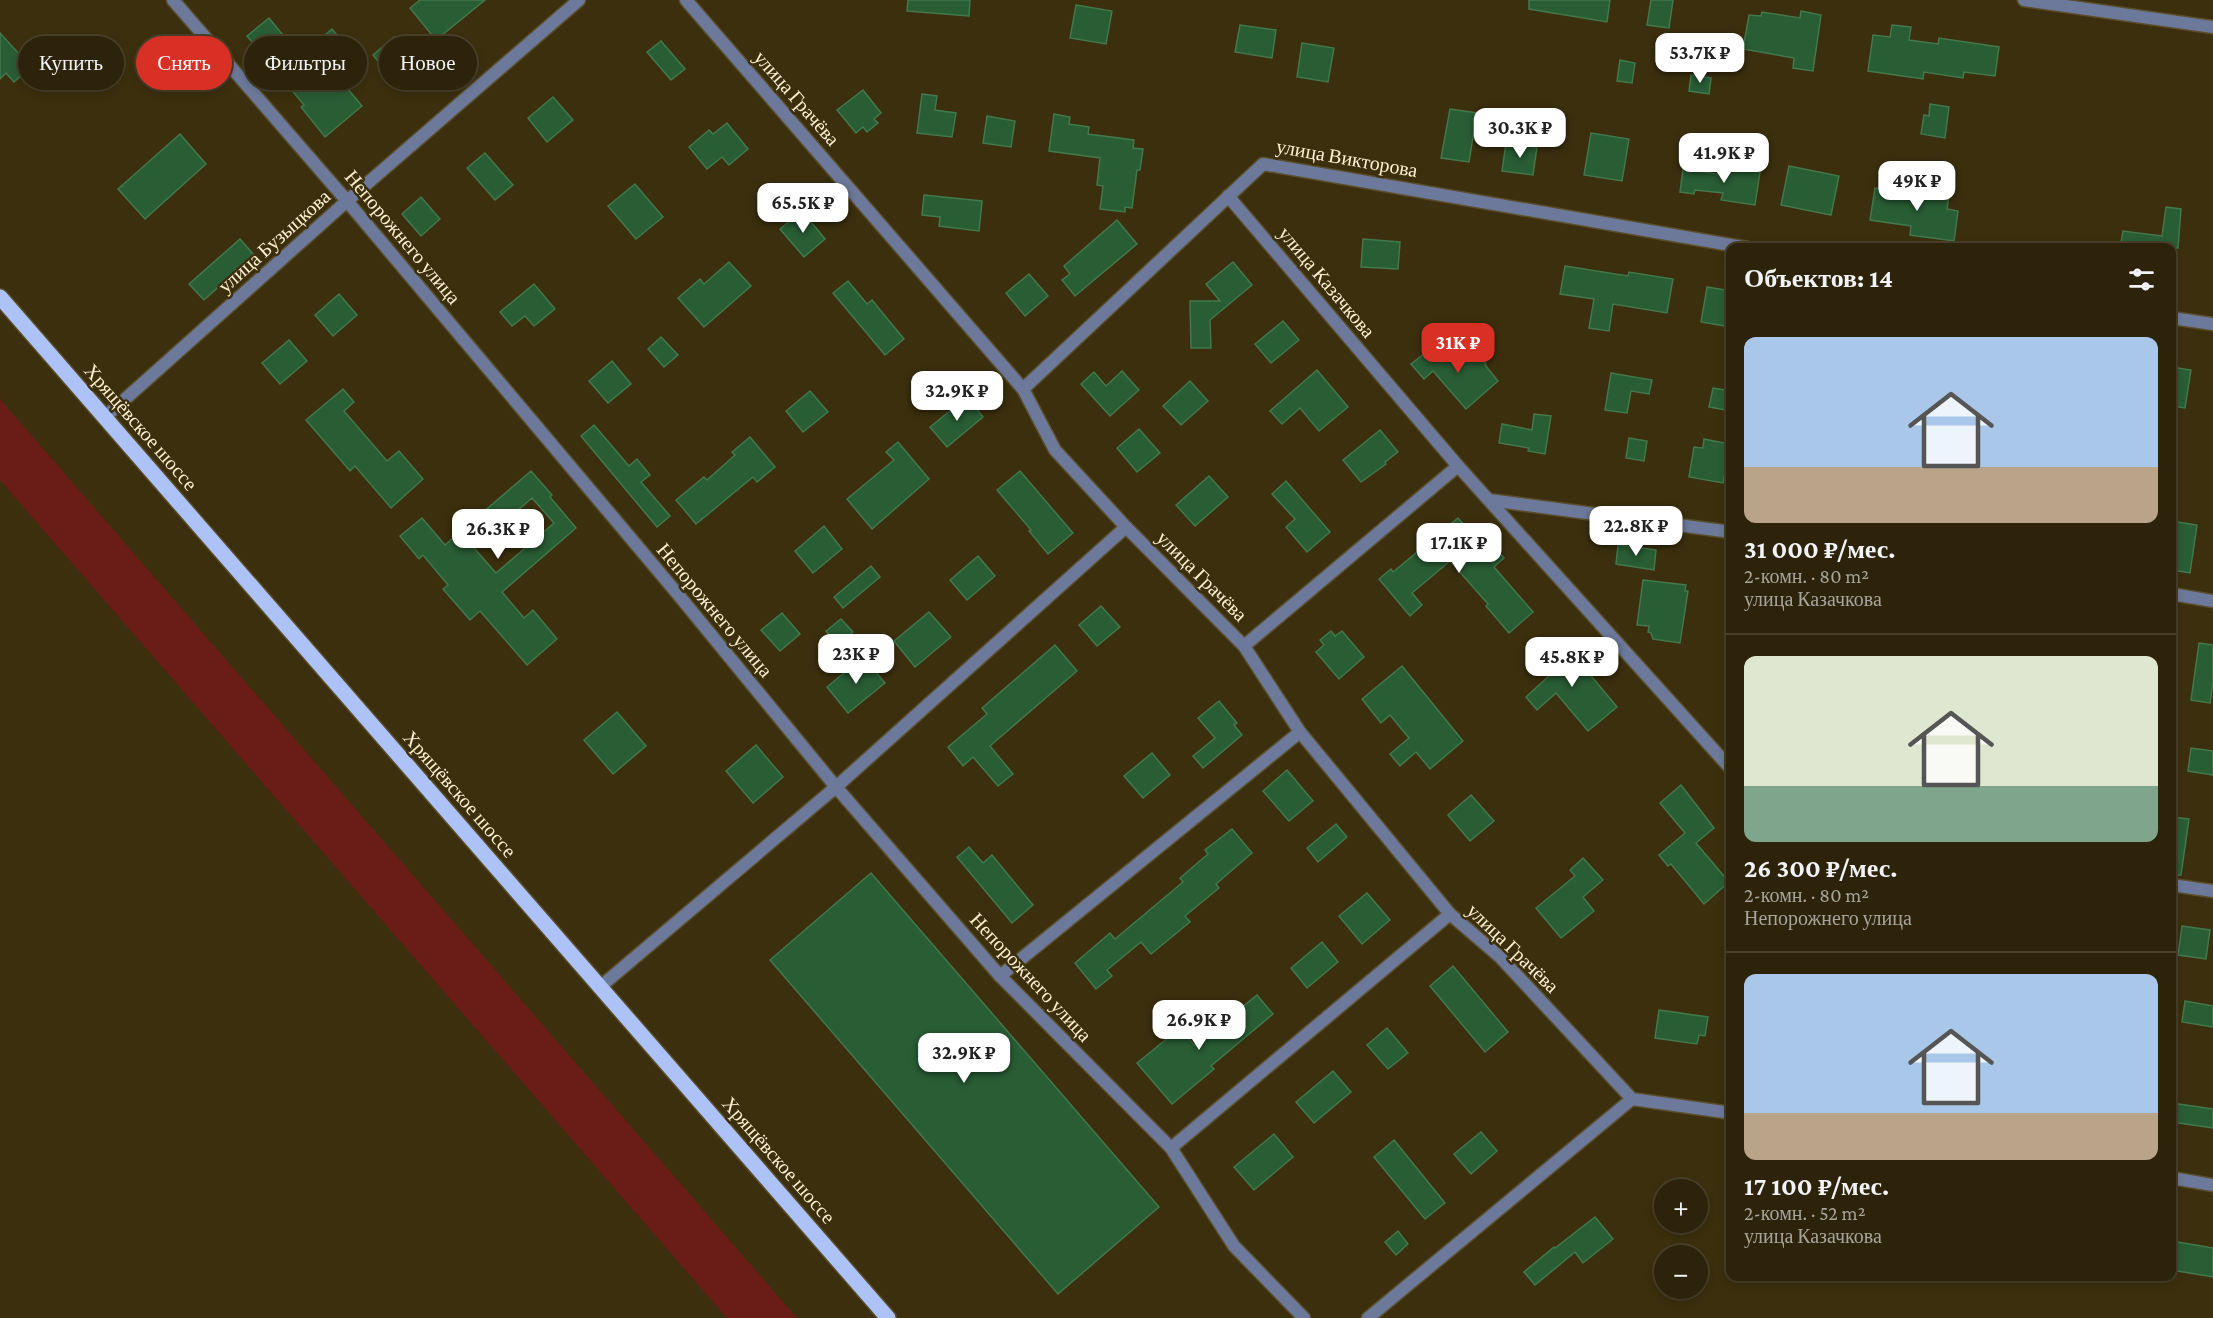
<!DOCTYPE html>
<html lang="ru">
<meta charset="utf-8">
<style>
body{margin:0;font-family:"Crimson Pro",serif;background:#382f18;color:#f1f3f6;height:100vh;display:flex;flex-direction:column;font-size:22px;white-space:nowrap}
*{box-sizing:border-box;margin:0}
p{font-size:20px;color:#a6a49c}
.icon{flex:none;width:33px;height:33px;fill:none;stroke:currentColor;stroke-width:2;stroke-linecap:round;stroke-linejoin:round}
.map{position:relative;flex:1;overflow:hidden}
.sheet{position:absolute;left:1726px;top:243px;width:450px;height:1038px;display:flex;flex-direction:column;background:#2c230a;border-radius:12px;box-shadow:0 3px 9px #0003,0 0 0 2px #48402b}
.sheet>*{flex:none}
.top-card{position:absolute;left:18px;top:36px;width:570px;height:54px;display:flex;gap:12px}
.buttons{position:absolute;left:1654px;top:1179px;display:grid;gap:12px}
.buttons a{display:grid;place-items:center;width:54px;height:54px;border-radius:50%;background:#2c230a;box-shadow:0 3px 9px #0003,0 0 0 2px #48402b;font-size:30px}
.price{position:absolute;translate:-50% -51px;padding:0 14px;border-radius:12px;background:#fff;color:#222;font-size:20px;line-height:39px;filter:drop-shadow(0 2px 3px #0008)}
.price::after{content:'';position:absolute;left:50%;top:36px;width:18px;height:14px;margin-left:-9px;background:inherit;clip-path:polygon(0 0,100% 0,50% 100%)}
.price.active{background:#d93025;color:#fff}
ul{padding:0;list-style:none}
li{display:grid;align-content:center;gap:12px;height:318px;padding:0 18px}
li+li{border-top:2px solid #48402b}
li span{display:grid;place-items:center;height:186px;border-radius:12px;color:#555}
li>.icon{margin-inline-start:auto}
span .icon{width:108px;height:108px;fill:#fffc;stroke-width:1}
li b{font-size:26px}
h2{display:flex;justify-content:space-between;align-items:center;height:72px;padding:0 18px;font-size:26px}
.tag{padding:0 21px;border-radius:27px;background:#2c230a;box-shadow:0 3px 9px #0003,0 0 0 2px #48402b;font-size:21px;line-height:54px}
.tag.active{background:#d93025;color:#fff}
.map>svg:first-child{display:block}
.green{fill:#6a1d17}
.building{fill:#295d34;stroke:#43774c;stroke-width:1.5;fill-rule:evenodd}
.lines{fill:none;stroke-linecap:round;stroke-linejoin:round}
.street-casing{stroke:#5a4e2c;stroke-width:15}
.primary-casing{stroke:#5a4e2c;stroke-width:18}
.street{stroke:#6c799a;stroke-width:12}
.primary{stroke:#adc2f7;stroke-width:15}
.labels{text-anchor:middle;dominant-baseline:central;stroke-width:5;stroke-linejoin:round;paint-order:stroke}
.street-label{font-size:20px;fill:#fdf0d0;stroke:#3b2f0d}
</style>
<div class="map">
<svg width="2213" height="1318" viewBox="0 0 2213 1318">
<rect width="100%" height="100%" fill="#3b2f0d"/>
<polygon class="green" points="0,399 797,1318 727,1318 0,480"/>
<g class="building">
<polygon points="420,0 485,0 436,40 410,8"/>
<polygon points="908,0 970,0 969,16 907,11"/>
<polygon points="1529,0 1610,0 1607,22 1529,9"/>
<polygon points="1651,0 1673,0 1669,28 1647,25"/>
<polygon points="1076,5 1112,11 1106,44 1070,38"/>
<polygon points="1801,11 1821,15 1813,71 1793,68 1794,58 1743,49 1749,15 1761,16 1762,12 1800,18"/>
<polygon points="269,18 300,56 332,29 342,41 322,58 362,106 325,137 301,107 304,105 247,36"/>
<polygon points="1240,25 1276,30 1272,58 1235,52"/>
<polygon points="1892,25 1911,27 1909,40 1938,44 1939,38 1999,47 1995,76 1964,72 1963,78 1924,72 1923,79 1868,71 1873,35 1890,37"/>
<polygon points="0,33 31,67 14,82 6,73 0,79"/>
<polygon points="394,37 414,61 392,78 373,55"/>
<polygon points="661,41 685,69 671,80 647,52"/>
<polygon points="1302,43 1334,48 1328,82 1297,77"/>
<polygon points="1620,60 1635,63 1632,83 1617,81"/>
<polygon points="1691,75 1711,78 1709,94 1689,91"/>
<polygon points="863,90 881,113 874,119 878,123 867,132 863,127 856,133 837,110"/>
<polygon points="922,94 937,96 935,110 956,113 952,137 917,133"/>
<polygon points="553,97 573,120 547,142 528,118"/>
<polygon points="1930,104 1949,107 1945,138 1921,134 1924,115 1929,116"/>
<polygon points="1450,109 1477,113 1469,162 1441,158"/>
<polygon points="1054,114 1070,117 1069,124 1089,127 1088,134 1134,140 1133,148 1143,149 1140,170 1137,170 1132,208 1125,207 1125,212 1100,209 1103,186 1097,185 1100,158 1049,151"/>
<polygon points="987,116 1015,121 1011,147 983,143"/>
<polygon points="727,123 748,149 729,165 722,157 707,169 689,147 709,130 713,134"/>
<polygon points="1591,133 1629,139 1622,181 1584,175"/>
<polygon points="180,134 206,164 145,219 118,189"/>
<polygon points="1506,143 1537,147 1533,175 1502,171"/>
<polygon points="485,153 513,185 495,200 467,168"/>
<polygon points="1789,166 1839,176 1831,215 1781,205"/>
<polygon points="1726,167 1760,172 1755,205 1721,200 1723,193 1695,190 1694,194 1680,192 1683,169 1725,175"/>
<polygon points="635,184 663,217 636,239 608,206"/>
<polygon points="1936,187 1950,189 1947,209 1958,211 1954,241 1910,235 1911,226 1870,220 1875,188 1934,196"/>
<polygon points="924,195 982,201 979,231 939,226 940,217 922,215"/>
<polygon points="421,197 440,219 421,236 402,214"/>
<polygon points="2166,207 2181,209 2178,248 2120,248 2123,231 2162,236"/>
<polygon points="802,211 825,239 804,257 780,229"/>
<polygon points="1117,220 1137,244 1075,296 1062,280 1070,274 1064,266"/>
<polygon points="240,239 254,255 204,300 189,284"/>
<polygon points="1363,239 1400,242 1398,269 1361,267"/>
<polygon points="729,262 751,286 704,327 678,298 700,279 704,284"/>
<polygon points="1233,262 1252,285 1210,320 1211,348 1191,348 1190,301 1220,301 1206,284"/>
<polygon points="1565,266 1628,276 1629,272 1673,279 1667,313 1613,304 1609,331 1589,328 1594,299 1560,294"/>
<polygon points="1029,274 1048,296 1025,316 1006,293"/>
<polygon points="848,281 867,304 872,300 904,339 885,355 833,293"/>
<polygon points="534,284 555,309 534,326 525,316 512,326 500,312"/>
<polygon points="1707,287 1731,291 1731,327 1701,322"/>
<polygon points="339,294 357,315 333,336 315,315"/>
<polygon points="1283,321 1299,340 1271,363 1255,344"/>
<polygon points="661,337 678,355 664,367 648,349"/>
<polygon points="289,340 307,361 280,384 262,363"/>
<polygon points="1430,349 1480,357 1486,364 1485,365 1498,381 1466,409 1433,371 1424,379 1411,364"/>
<polygon points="612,361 631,384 608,403 589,381"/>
<polygon points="2172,367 2191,370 2185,408 2172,406"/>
<polygon points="1317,370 1348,407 1319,431 1300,408 1282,424 1270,411"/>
<polygon points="1122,371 1139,390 1110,416 1081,384 1094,372 1106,386"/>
<polygon points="1611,373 1652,380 1649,394 1631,391 1627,413 1605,410"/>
<polygon points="1190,381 1208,401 1181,425 1163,406"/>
<polygon points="1713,388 1731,391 1731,411 1709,407"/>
<polygon points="343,389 354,402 344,411 387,461 399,451 423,479 391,508 355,466 350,471 306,420"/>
<polygon points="810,391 828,412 803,432 786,411"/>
<polygon points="967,397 983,417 947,447 930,427"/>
<polygon points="1534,414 1551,416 1545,454 1528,451 1529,448 1499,443 1502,424 1532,430"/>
<polygon points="594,425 629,466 637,459 650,475 641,482 670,516 657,527 581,436"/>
<polygon points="1139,429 1160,453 1137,472 1117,448"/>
<polygon points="1380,430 1398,452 1385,462 1386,464 1361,482 1343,460"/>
<polygon points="750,437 775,467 757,482 753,477 696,524 676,500 704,477 707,480 735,455 732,452"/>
<polygon points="1629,438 1647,441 1644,461 1626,458"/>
<polygon points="1704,439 1730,444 1723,483 1689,477 1694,447 1703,448"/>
<polygon points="898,442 929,479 872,529 847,499 894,460 886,452"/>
<path d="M 531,471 L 552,495 L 550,497 L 576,528 L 502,592 L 524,618 L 533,610 L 557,639 L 527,665 L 480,611 L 470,620 L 443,589 L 448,585 L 423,555 L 419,559 L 400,536 L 422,518 L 445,545 ZM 532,498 L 554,523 L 496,573 L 474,548 Z"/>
<polygon points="1020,471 1073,533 1048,554 1029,531 1031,530 997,490"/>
<polygon points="1209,476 1228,497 1195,526 1176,505"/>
<polygon points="1286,481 1330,532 1307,552 1286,527 1295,519 1272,494"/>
<polygon points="1458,518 1488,552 1494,547 1504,558 1494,567 1533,612 1509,633 1486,606 1488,604 1450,561 1412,593 1422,605 1410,616 1379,579 1391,569 1393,572"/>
<polygon points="2172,521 2197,525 2190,573 2172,570"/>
<polygon points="824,526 842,549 813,573 795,551"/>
<polygon points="1618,545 1656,550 1654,570 1616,564"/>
<polygon points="978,556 995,576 967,600 950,580"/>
<polygon points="871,566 880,577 843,608 834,597"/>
<polygon points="1643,580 1686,585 1685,591 1688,591 1680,643 1653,639 1651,633 1648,632 1649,626 1637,625"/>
<polygon points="1101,606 1120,627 1097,646 1079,625"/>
<polygon points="929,612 951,637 915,667 894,641"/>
<polygon points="782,613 800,634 780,651 761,630"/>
<polygon points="841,619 853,632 837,645 826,631"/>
<polygon points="1331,631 1335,636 1342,631 1364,657 1339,679 1316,652 1324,645 1320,640"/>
<polygon points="1562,641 1617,707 1588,731 1556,693 1537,710 1526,697 1550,675 1538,661"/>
<polygon points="2199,643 2213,645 2213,682 2210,703 2191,700"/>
<polygon points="1055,645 1077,671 990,746 1013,774 998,786 973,757 963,766 948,747 987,714 982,708"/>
<polygon points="863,657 885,683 848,713 827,687"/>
<polygon points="1402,666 1463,741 1430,769 1416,752 1400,766 1390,754 1409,738 1390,715 1381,723 1362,699"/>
<polygon points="1219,701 1237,723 1234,725 1242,735 1203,768 1193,756 1215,738 1198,718"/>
<polygon points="617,712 646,746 613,774 584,740"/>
<polygon points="756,745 783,777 753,803 726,771"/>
<polygon points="2191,748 2213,751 2213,775 2188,771"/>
<polygon points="1152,753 1170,775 1143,798 1124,776"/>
<polygon points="1287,770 1313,801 1289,821 1263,791"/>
<polygon points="1681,785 1714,828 1696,843 1729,882 1704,904 1671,864 1668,866 1659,855 1685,833 1660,803"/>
<polygon points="1471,795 1494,821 1470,841 1448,815"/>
<polygon points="2172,817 2189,819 2181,875 2172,875"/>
<polygon points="1336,824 1347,837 1318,862 1307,848"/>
<polygon points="1232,829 1252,853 1216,884 1219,888 1185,916 1190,922 1151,954 1141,942 1107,970 1112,976 1096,989 1075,963 1110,933 1115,939 1183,882 1180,878 1208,854 1205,850"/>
<polygon points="969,847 983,863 992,855 1033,905 1012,923 957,857"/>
<polygon points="1583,858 1603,880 1583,897 1594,911 1561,938 1536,908 1575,876 1570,870"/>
<polygon points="871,873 1159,1207 1058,1294 770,960"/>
<polygon points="1367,893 1390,920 1362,944 1339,916"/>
<polygon points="2182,926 2210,930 2206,959 2178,955"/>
<polygon points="1322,942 1338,962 1307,988 1291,968"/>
<polygon points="1453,966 1508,1032 1485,1052 1430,986"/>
<polygon points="1257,995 1273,1014 1211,1066 1214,1069 1172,1104 1137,1063 1180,1028 1195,1046"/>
<polygon points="2185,1001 2213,1006 2213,1027 2182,1022"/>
<polygon points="1659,1010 1708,1017 1705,1036 1699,1035 1697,1044 1655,1038"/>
<polygon points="1387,1028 1408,1053 1388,1069 1367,1045"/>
<polygon points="1333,1071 1351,1092 1314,1123 1296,1102"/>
<polygon points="2172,1103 2213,1109 2213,1128 2172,1122"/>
<polygon points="1481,1132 1497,1151 1471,1174 1454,1154"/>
<polygon points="1274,1134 1293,1157 1254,1190 1234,1167"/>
<polygon points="1394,1140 1445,1203 1425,1219 1374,1157"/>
<polygon points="1595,1217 1613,1239 1583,1263 1575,1252 1535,1285 1524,1272 1554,1247 1555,1248"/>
<polygon points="1398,1231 1408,1244 1396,1255 1385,1242"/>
<polygon points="2172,1241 2213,1248 2213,1277 2172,1270"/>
</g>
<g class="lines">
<defs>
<g id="street">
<polyline points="173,0 347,201 676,592 836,787 1000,976 1171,1148 1234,1246 1304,1318"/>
<polyline points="686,0 1023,389 1055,450 1126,527 1244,646 1300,732 1450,914 1500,957 1632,1099 1731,1113"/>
<polyline points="2024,0 2213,27"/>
<polyline points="1228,196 1458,466 1731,769"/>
<polyline points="2172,318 2213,324"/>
<polyline points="1023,389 1263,164 1748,248"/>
<polyline points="105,417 347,201 579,0"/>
<polyline points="1489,500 1731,532"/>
<polyline points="2172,594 2213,601"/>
<polyline points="1244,646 1458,466"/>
<polyline points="2172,885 2213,891"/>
<polyline points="1000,976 1300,732"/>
<polyline points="600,987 836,787 1126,527"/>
<polyline points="1171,1148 1450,914"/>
<polyline points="2172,1178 2213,1185"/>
<polyline points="1368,1318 1632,1099"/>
</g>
<polyline id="primary" points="0,297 888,1318"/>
</defs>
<use href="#street" class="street-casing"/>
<use href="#primary" class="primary-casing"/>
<use href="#street" class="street"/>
<use href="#primary" class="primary"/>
</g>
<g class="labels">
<g class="street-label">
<text transform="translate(797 98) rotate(49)">улица Грачёва</text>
<text transform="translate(1347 158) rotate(10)">улица Викторова</text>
<text transform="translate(403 237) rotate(50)">Непорожнего улица</text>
<text transform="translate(274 241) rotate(-42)">улица Бузыцкова</text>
<text transform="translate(1327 282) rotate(50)">улица Казачкова</text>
<text transform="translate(141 427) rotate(49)">Хрящёвское шоссе</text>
<text transform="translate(1202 576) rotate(45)">улица Грачёва</text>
<text transform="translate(715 610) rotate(50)">Непорожнего улица</text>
<text transform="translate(460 794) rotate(49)">Хрящёвское шоссе</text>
<text transform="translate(1513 948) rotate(44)">улица Грачёва</text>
<text transform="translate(1031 977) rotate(47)">Непорожнего улица</text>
<text transform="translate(779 1160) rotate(49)">Хрящёвское шоссе</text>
</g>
</g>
</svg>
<div class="buttons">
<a>+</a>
<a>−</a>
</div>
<b class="price" style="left:1700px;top:84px">53.7K ₽</b>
<b class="price" style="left:1520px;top:159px">30.3K ₽</b>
<b class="price" style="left:1724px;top:184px">41.9K ₽</b>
<b class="price" style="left:1917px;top:212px">49K ₽</b>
<b class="price" style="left:803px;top:234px">65.5K ₽</b>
<b class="price active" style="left:1458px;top:374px">31K ₽</b>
<b class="price" style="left:957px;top:422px">32.9K ₽</b>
<b class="price" style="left:1636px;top:557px">22.8K ₽</b>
<b class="price" style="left:498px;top:560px">26.3K ₽</b>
<b class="price" style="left:1459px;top:574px">17.1K ₽</b>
<b class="price" style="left:856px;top:685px">23K ₽</b>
<b class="price" style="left:1572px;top:688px">45.8K ₽</b>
<b class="price" style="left:1199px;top:1051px">26.9K ₽</b>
<b class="price" style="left:964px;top:1084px">32.9K ₽</b>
<div class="top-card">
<a class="tag">Купить</a>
<a class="tag active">Снять</a>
<a class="tag">Фильтры</a>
<a class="tag">Новое</a>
</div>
<section class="sheet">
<h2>Объектов: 14<svg class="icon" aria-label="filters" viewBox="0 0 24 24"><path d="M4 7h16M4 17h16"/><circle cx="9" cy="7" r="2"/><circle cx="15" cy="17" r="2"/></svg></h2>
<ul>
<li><span style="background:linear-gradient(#a9c7e8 70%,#b9a48a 0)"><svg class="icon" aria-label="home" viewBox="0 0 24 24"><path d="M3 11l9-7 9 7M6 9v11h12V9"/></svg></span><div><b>31 000 ₽/мес.</b><p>2-комн. · 80 m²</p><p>улица Казачкова</p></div></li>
<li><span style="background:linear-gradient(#dfe7d0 70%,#7fa58c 0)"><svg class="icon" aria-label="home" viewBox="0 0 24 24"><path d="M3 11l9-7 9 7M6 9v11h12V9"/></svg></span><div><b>26 300 ₽/мес.</b><p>2-комн. · 80 m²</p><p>Непорожнего улица</p></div></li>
<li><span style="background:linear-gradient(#a9c7e8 75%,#b9a48a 0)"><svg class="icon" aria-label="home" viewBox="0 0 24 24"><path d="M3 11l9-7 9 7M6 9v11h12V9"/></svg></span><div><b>17 100 ₽/мес.</b><p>2-комн. · 52 m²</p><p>улица Казачкова</p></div></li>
</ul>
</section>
</div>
